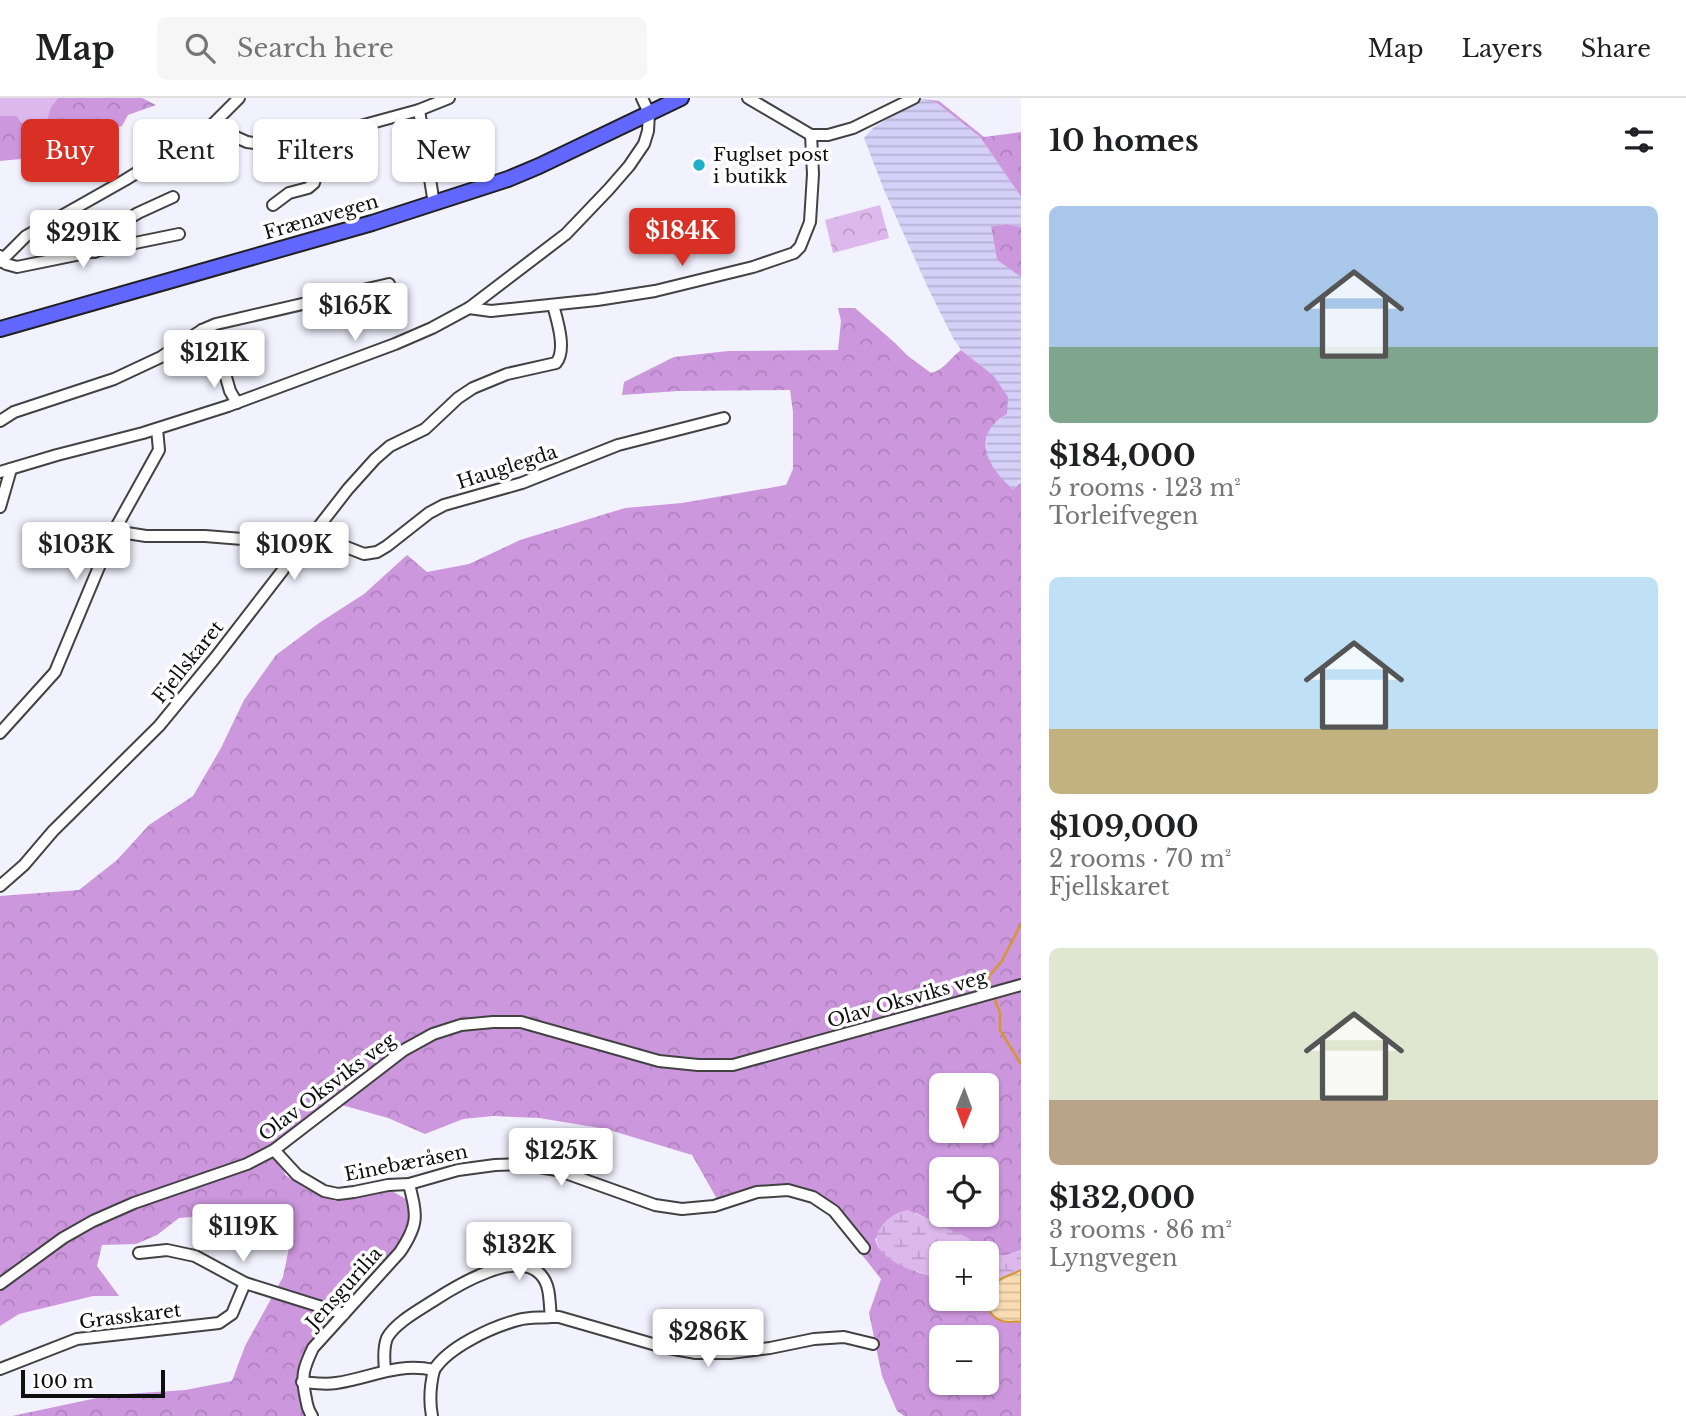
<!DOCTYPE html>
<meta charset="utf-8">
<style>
body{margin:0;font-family:"Libre Baskerville",serif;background:#f6f6f6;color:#202124;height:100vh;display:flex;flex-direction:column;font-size:26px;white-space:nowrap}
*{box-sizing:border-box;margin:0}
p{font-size:23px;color:#757577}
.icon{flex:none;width:38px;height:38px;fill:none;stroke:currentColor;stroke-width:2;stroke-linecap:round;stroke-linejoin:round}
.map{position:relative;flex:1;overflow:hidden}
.panel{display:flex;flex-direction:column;background:#fff;width:665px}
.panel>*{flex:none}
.banner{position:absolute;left:21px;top:21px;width:665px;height:63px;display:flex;gap:14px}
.needle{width:46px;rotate:181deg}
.controls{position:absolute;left:929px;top:975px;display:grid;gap:14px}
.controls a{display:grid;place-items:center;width:70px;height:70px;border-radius:10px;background:#fff;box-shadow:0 2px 5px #0004;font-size:35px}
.scale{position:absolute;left:21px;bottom:18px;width:144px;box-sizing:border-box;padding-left:7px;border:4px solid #0f0f0f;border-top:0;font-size:19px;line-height:24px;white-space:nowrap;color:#0f0f0f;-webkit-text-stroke:5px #fff;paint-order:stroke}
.price{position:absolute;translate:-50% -60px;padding:0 16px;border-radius:7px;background:#fff;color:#222;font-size:23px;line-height:46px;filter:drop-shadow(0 2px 4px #0008)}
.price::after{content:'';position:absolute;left:50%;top:42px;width:21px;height:16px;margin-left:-10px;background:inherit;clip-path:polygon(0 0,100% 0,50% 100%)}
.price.active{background:#d93025;color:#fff}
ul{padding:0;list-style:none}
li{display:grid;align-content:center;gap:14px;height:371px;padding:0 28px}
li span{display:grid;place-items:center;height:217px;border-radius:10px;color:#555}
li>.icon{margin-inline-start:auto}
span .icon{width:126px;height:126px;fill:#fffc;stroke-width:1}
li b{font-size:30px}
h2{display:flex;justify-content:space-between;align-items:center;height:84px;padding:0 28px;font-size:30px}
.pill{padding:0 24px;border-radius:10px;background:#fff;box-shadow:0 2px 5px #0004;font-size:24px;line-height:63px}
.pill.active{background:#d93025;color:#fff}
header{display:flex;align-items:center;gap:42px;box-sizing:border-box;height:98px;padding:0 35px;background:#fff;border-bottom:2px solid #e0e0e0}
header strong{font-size:33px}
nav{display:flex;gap:38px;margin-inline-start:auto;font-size:24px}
.search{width:490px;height:63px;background:#f6f6f6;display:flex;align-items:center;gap:18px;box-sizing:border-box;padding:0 24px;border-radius:10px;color:#757577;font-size:26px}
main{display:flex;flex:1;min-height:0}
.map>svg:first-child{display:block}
.farmland{fill:url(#farmland-rules)}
.grass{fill:#dcb8ec}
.forest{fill:url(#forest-crowns);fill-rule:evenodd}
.wetland{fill:url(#wetland-marsh)}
.park{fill:url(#park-crowns)}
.water{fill:url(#water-rules);stroke:#d59636;stroke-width:2}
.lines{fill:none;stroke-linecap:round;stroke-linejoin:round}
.stream{stroke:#d59636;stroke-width:2.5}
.minor-casing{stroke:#424242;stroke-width:14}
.major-casing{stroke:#202020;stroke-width:18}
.minor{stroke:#fff;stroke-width:10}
.major{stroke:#6268ff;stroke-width:14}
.poi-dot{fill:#1eaec8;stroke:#fff;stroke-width:2.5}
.labels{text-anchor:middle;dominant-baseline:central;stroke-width:7;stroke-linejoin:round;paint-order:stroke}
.poi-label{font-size:19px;fill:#0f0f0f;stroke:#fff;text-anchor:start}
.street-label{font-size:19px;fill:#0f0f0f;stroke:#fff}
</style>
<header>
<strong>Map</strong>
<div class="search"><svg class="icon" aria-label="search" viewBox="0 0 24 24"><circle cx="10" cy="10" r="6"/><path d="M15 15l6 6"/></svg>Search here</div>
<nav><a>Map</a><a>Layers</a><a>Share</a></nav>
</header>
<main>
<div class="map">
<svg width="1021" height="1318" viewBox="0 0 1021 1318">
<defs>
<pattern id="farmland-rules" width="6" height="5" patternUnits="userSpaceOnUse" patternTransform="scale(1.75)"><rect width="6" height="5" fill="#d4d0f7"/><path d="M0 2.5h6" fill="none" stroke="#b5b1d3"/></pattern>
<pattern id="forest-crowns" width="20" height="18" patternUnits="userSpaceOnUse" patternTransform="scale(1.75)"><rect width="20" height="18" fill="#cd97de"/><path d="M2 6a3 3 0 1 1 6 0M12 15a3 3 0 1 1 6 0" fill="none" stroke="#af81bd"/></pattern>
<pattern id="wetland-marsh" width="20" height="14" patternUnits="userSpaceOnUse" patternTransform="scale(1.75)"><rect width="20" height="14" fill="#dcb8ec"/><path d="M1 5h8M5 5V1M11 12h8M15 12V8" fill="none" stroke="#bc9dc9"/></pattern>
<pattern id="park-crowns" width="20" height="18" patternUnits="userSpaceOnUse" patternTransform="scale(1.75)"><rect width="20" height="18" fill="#dcb8ec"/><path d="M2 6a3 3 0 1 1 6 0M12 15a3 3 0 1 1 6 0" fill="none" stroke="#bc9dc9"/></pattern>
<pattern id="water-rules" width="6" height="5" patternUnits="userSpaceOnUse" patternTransform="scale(1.75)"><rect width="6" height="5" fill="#fadcb3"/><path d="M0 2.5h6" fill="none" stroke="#d5bc99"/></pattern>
</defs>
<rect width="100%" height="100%" fill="#f2f2ff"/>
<polygon class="farmland" points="922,1 937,5 980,39 1021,99 1021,129 1007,126 991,128 997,162 1021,179 1021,385 1013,391 999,379 988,362 986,353 987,335 991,327 1007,316 993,277 961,252 953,240 928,190 884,92 864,40 874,29"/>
<polygon class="grass" points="0,0 58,0 51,9 46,28 24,29 17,18 0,18"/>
<g class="forest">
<polygon points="58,0 142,0 156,7 128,17 122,28 48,51 42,59 0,63 0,18 17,18 24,29 45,28 51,9"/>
<polygon points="922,1 939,3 984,39 1021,34 1021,99 980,39 937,5"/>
<polygon points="1007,126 1021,129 1021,179 997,162 991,128"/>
<path d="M 838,210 L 855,210 L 895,245 L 908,258 L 931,275 C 944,272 950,260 961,252 L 993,277 L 1008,299 L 1007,316 C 970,337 987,369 1013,391 L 1021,385 L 1021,1152 L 1007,1157 L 998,1157 L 916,1115 L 875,1141 L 878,1149 L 885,1156 L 917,1174 L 941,1180 L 942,1200 L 971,1201 C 989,1219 998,1215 1021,1216 L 1021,1318 L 904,1318 L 897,1313 L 882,1278 L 869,1215 L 881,1181 L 817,1100 C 783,1096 749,1087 717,1101 L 692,1057 L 606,1031 L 539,1020 L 493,1018 L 463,1021 L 425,1036 L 388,1020 L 338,1006 L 277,1051 L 285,1077 L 308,1092 L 335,1103 L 372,1097 L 390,1092 L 406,1101 L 410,1111 L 407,1134 L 400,1147 L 369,1181 L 309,1264 L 312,1318 L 12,1318 L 111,1297 L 185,1292 L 232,1283 L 245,1248 L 283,1179 L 291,1140 L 273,1110 L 243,1115 L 179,1120 L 157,1137 L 136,1146 L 102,1147 L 97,1168 L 119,1198 L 93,1198 L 19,1216 L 0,1228 L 0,798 L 79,792 L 117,762 L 149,727 L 193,698 L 221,650 L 244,602 L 276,557 L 319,525 L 364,496 L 407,457 L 427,474 L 469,466 L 520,442 L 625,410 L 682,405 L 786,387 L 793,371 L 793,314 L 790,292 L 678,293 L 622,297 L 624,284 L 674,259 L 728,253 L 838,252 L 841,223 ZM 942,987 L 987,987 L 987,1032 L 942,1032 ZM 942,1071 L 987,1071 L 987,1116 L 942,1116 ZM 942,1239 L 987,1239 L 987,1284 L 942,1284 Z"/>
</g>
<path class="wetland" d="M 908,1112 L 966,1139 L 981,1149 L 998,1157 L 1007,1157 L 1021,1152 L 1021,1172 L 988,1190 L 987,1192 L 987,1155 L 942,1155 L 941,1180 C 933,1176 923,1176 915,1173 C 898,1168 864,1150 881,1129 C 888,1120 895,1114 908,1112 Z"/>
<polygon class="park" points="880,107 889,140 833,155 825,122"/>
<path class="water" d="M 1021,1172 L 1021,1224 C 1017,1223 1013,1224 1009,1224 C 995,1224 987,1213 985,1201 L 987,1200 L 988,1190 L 1003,1180 Z"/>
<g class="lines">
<g class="stream">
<polyline points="992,893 988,879 1002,863 1021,826"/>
<polyline points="994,899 1000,915 1000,932 1021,966"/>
</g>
<defs>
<g id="minor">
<polyline points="748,0 811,37 828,37 853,30 914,0"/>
<polyline points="419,12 434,106"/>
<polyline points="211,28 247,44 277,48 320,39 419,12 449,0"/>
<polyline points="273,107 289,95 308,90 314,85 316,76 310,41"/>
<polyline points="95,154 97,140 138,115 173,99"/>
<polyline points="0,158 6,166 17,169 179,136"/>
<polyline points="0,164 26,138 125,82 182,47 211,28 239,0"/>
<polyline points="469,210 491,213 597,202 655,193 753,169 794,155 800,149 810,124 813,76 811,37"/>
<polyline points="202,232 215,241 230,293 237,305"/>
<polyline points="0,323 14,314 114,281 161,259 202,232 216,226 389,186"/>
<polyline points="0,374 57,357 143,335 228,308 395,246 432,230 469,210 566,136 609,91 629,68 644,46 648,33 649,15 642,0"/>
<polyline points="0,409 11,371"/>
<polyline points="114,433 146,438 205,438 255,442 272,447 290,457"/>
<polyline points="313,436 364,456 377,454 387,448 429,415 444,407 522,385 618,347 724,320"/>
<polyline points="0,635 55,574 114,433 159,352 157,331"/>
<path d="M 0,788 L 24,767 L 53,733 L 159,628 L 215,560 L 283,472 L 290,457 L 313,436 L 348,391 L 375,361 L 390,348 L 425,331 L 458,300 L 473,290 L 507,276 L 556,265 C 567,252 557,222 553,207"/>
<polyline points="274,1052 297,1077 324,1093 338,1096 354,1094 388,1087 409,1086 458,1072 495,1067 521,1066 557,1072 655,1107 682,1111 714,1108 757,1094 788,1092 813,1099 834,1113 864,1150"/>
<polyline points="139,1155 167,1152 195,1158 245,1185 344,1216"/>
<polyline points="0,1186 63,1140 93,1123 134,1105 247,1066 274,1052 404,952 433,936 461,927 493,924 521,924 659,963 698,967 733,967 1021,887"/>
<polyline points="551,1219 559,1219 663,1249 696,1255 730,1255 770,1250 814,1241 844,1239 873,1246"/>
<polyline points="0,1271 77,1241 219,1225 232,1216 245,1185"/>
<path d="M 385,1272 C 384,1262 383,1250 387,1240 C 395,1225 419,1212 433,1203 C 456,1188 518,1150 541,1177 C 551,1188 549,1205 551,1219 C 540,1220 528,1219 518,1222 C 492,1229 448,1249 434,1272"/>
<path d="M 302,1284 C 313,1285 325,1287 336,1285 C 371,1280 397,1264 434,1272 C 430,1288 429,1302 432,1318"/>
<path d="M 312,1318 C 308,1312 307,1308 306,1301 C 301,1278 303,1271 313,1250 L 400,1154 C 419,1126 417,1118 409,1086"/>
</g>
<polyline id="major" points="0,231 372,125 508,81 539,68 681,0"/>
</defs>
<use href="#minor" class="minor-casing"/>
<use href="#major" class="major-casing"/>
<use href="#minor" class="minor"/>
<use href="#major" class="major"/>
</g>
<circle class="poi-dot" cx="699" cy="67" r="7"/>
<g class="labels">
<g class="poi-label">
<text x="713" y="56">Fuglset post<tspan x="713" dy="22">i butikk</tspan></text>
</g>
<g class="street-label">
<text transform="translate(321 119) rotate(-16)">Frænavegen</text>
<text transform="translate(507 369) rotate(-18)">Hauglegda</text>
<text transform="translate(188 564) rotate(-51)">Fjellskaret</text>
<text transform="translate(907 901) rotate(-16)">Olav Oksviks veg</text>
<text transform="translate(327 989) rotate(-37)">Olav Oksviks veg</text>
<text transform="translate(406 1065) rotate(-11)">Einebæråsen</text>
<text transform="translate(344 1190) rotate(-48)">Jensgurilia</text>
<text transform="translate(130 1218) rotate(-7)">Grasskaret</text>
</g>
</g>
</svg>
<div class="controls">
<a><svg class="needle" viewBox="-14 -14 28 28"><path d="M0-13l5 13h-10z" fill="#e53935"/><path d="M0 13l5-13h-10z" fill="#757577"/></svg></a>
<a><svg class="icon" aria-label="locate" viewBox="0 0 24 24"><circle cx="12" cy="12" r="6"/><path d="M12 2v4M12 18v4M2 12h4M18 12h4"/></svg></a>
<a>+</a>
<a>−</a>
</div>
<div class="scale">100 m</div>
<b class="price active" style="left:682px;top:170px">$184K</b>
<b class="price" style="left:83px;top:172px">$291K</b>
<b class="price" style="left:355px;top:245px">$165K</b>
<b class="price" style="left:214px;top:292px">$121K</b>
<b class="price" style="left:76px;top:484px">$103K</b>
<b class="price" style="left:294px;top:484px">$109K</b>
<b class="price" style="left:561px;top:1090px">$125K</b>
<b class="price" style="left:243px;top:1166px">$119K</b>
<b class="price" style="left:519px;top:1184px">$132K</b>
<b class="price" style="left:708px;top:1271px">$286K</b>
<div class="banner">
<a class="pill active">Buy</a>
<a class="pill">Rent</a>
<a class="pill">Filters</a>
<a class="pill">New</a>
</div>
</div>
<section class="panel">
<h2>10 homes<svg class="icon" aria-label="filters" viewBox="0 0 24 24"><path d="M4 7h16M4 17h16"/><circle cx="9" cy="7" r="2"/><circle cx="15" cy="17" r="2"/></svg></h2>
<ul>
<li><span style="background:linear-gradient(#a9c7e8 65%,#7fa58c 0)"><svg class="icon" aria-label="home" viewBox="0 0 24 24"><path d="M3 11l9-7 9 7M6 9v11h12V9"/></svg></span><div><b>$184,000</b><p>5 rooms · 123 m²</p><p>Torleifvegen</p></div></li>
<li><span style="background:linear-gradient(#bfe0f5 70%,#c2b280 0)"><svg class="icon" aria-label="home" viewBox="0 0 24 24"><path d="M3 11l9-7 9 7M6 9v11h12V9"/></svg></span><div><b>$109,000</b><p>2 rooms · 70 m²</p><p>Fjellskaret</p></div></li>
<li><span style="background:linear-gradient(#dfe7d0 70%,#b9a48a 0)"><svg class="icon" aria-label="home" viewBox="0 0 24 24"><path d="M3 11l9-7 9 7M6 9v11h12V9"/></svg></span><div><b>$132,000</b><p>3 rooms · 86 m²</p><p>Lyngvegen</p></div></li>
</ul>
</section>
</main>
